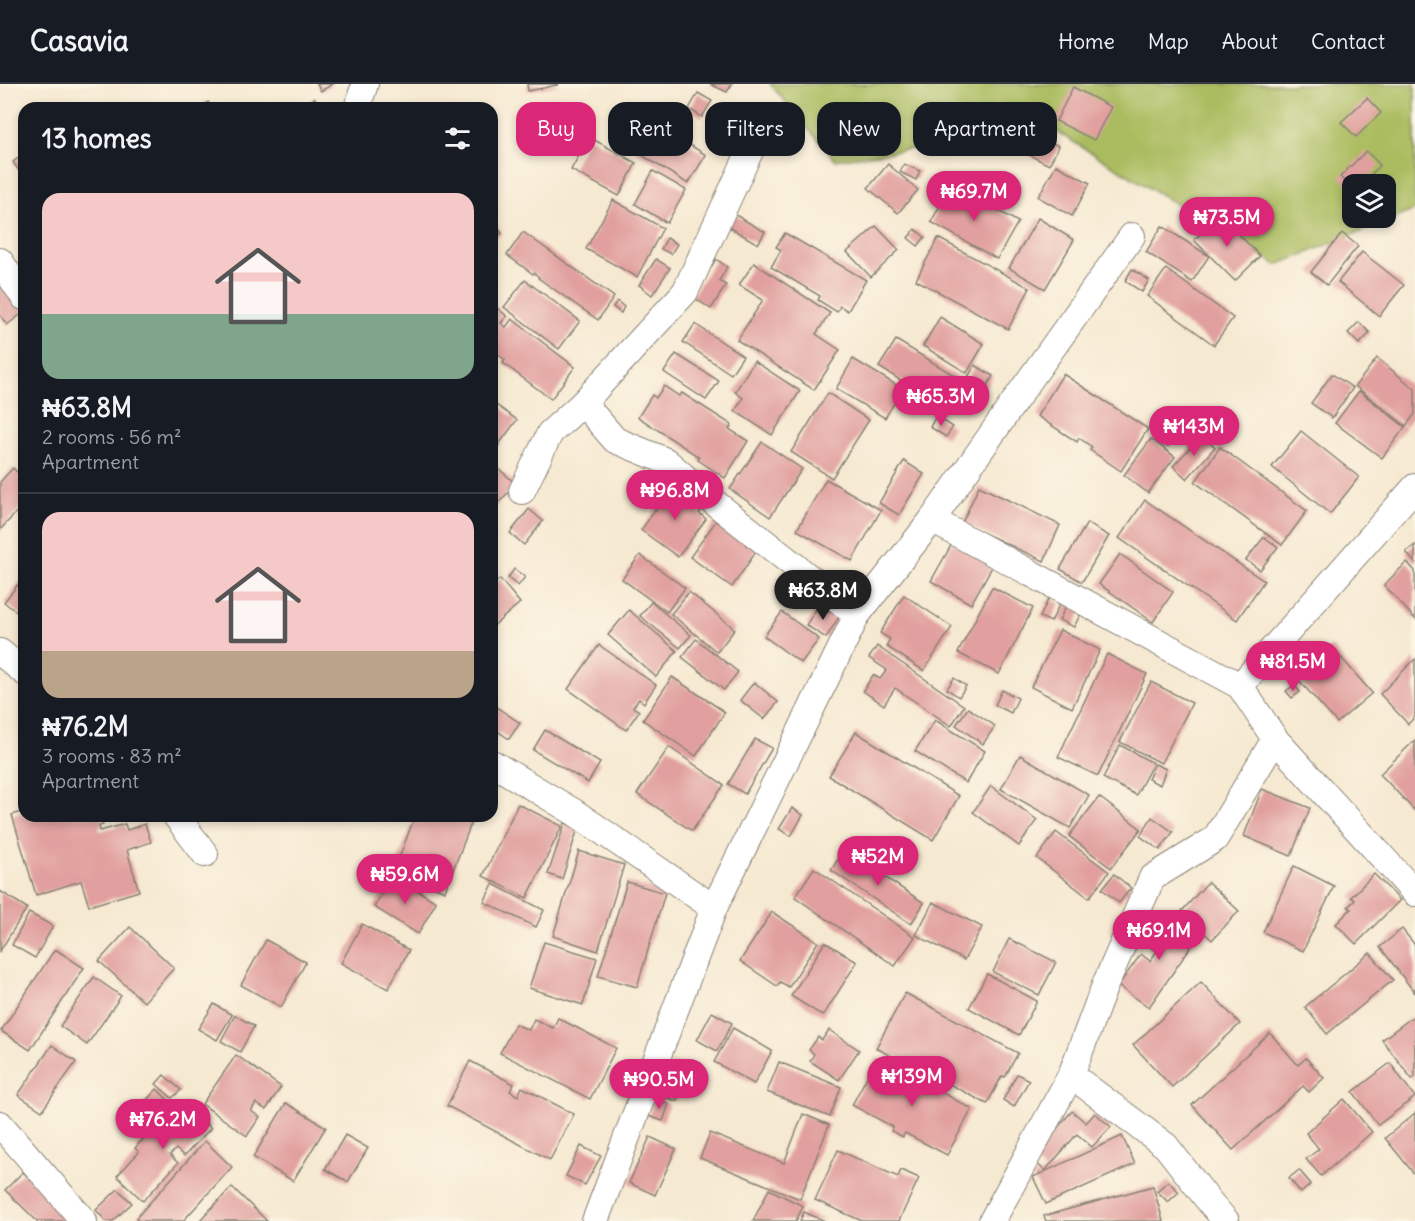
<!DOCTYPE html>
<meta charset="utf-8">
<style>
body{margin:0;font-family:Delius,sans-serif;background:#20242c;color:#f1f3f6;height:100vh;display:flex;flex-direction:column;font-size:22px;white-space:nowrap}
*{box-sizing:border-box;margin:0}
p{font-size:20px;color:#9ea1a6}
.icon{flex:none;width:33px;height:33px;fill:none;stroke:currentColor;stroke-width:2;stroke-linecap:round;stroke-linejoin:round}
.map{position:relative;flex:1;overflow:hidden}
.drawer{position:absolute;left:18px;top:18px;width:480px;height:720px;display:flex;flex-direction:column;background:#171b24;border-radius:18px;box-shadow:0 3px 9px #0003}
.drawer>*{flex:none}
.banner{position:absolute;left:516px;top:18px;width:570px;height:54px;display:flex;gap:12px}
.controls{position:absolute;left:1342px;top:90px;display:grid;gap:12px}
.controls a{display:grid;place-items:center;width:54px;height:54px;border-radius:12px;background:#171b24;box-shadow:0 3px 9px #0003;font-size:30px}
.price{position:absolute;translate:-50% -51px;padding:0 14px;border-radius:21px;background:#db2777;color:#fff;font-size:20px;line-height:39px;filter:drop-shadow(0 2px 3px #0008)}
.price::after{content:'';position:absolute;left:50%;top:36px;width:18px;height:14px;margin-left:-9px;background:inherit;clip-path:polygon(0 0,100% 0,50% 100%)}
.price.active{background:#222;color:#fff}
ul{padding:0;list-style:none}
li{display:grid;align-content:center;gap:12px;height:318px;padding:0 24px}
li+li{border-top:2px solid #363941}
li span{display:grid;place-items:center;height:186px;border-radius:18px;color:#555}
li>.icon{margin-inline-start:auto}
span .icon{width:108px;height:108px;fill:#fffc;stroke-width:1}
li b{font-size:26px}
h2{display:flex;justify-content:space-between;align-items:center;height:72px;padding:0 24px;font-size:26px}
.pill{padding:0 21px;border-radius:18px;background:#171b24;box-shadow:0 3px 9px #0003;font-size:21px;line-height:54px}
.pill.active{background:#db2777;color:#fff}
header{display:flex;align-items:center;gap:36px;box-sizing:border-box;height:84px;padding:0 30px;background:#171b24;border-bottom:2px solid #363941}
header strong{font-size:28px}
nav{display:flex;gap:33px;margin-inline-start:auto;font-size:21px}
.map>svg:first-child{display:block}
.green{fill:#aabc5f;stroke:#636c3e;stroke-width:1.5;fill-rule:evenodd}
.building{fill:#e1a09f}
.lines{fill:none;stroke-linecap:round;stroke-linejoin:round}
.minor-casing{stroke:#898276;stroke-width:28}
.minor{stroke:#fff;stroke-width:26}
</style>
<header>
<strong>Casavia</strong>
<nav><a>Home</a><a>Map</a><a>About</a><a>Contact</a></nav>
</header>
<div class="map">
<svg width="1415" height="1137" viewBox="0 0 1415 1137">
<rect width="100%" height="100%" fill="#fcf5e5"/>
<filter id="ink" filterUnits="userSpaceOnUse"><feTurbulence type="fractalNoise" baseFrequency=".0167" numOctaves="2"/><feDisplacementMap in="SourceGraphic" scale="12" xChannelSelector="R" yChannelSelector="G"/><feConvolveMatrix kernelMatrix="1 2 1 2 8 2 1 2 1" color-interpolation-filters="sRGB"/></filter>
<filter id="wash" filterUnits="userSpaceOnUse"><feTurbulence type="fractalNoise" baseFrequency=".008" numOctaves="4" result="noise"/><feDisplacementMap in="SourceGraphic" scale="24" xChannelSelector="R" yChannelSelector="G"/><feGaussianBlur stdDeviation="1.35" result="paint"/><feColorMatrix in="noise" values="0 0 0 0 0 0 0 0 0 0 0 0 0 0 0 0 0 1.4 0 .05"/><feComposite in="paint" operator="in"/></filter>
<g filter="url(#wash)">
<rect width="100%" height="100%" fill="#f6e9d1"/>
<path class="green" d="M 770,0 L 1415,0 L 1415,126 L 1277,181 L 1052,45 L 835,76 ZM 1353,100 L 1386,100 L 1386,134 L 1353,134 Z"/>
<g id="blocks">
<g class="building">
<polygon points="317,0 333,0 321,7"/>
<polygon points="527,0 558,0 558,1 528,7"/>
<polygon points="710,0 732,0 727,8"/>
<polygon points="1073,3 1111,23 1094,56 1056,37"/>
<polygon points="698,9 712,17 702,33 689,25"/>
<polygon points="314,14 324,24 305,24"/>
<polygon points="1367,14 1381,29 1356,53 1341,38"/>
<polygon points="208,18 212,24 199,24"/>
<polygon points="652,37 706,71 688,100 634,66"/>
<polygon points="1009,37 1059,62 1049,81 1000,56"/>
<polygon points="589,53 636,79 619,112 571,86"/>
<polygon points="1366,67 1380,81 1362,100 1353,100 1353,105 1340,93"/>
<polygon points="24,70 24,94 13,78"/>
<polygon points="888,80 918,106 898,129 868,104"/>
<polygon points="904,80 920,87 916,96 900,88"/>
<polygon points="1056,81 1090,99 1072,132 1038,113"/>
<polygon points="653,87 686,106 667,139 635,120"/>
<polygon points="952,100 1018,138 997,175 931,138"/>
<polygon points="613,116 663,144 637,193 586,165"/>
<polygon points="732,129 765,148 758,160 725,141"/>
<polygon points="1220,131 1260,172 1235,197 1194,156"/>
<polygon points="1038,134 1074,156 1045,205 1009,184"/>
<polygon points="492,135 502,149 492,157"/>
<polygon points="876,142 899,166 871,193 847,168"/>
<polygon points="1162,142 1209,172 1192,198 1146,168"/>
<polygon points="915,145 925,153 918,162 908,154"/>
<polygon points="523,148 614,213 598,236 538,194 539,193 534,189 533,190 507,171"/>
<polygon points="785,149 866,196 848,227 840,222 837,228 818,216 820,212 771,183 781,166 776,163"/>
<polygon points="1342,149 1358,162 1327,201 1311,188"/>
<polygon points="667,154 677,160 671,170 661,165"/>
<polygon points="938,154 1030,204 1008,245 916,196"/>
<polygon points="1362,168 1404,201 1379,232 1338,198"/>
<polygon points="656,175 670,184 652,211 639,201"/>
<polygon points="716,175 727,183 719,197 726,201 711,225 692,212"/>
<polygon points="754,179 830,229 816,250 840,266 814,306 737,256 763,216 739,201"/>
<polygon points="1132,185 1149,196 1142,208 1125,197"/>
<polygon points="1166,185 1233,234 1214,261 1147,212"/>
<polygon points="0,193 24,225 24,228 7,241 0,231"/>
<polygon points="525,196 580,237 559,265 504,223"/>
<polygon points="617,217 624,223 621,229 613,223"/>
<polygon points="492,220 507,232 501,239 506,243 512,235 575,283 551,315 503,279 505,276 492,266"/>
<polygon points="940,233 984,260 967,289 923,262"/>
<polygon points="1359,238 1370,249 1359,260 1348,249"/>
<polygon points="695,240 743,272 731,290 683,258"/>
<polygon points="896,256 957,293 940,321 879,283"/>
<polygon points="676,270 719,297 706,316 664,288"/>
<polygon points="1377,274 1415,305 1415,330 1406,342 1355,302"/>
<polygon points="853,275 903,305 885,334 836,305"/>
<polygon points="754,277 800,307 772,351 735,327 743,314 735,308"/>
<polygon points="975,281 993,292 986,304 968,293"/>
<polygon points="1063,290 1148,345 1121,387 1090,366 1092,363 1079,354 1077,358 1037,332"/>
<polygon points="1332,290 1353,304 1332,334 1311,319"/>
<polygon points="664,302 679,312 682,309 732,341 729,345 748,357 725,394 698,376 699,373 638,333 652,311 656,314"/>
<polygon points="1359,307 1405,343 1382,374 1335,339"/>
<polygon points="828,309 869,336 832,394 791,368"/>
<polygon points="492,318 517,336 494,367 492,365"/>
<polygon points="936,332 953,343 946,353 930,343"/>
<polygon points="1164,343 1175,352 1168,362 1156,354"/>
<polygon points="1301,347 1359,393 1330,430 1272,383"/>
<polygon points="1202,351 1215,363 1187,395 1173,382"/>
<polygon points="1151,355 1175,373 1148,409 1124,391"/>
<polygon points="762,358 802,385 770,433 730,405"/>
<polygon points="1220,363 1307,427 1282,461 1195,398"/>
<polygon points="904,377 924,390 899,431 879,419"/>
<polygon points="13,384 24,395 24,420 0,446 0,398"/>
<polygon points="499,385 516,400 493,425 492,424 492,393"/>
<polygon points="826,395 881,426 852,477 797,446"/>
<polygon points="674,400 704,423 699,429 706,435 678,473 641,446"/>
<polygon points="979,402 1060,441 1044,477 962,439"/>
<polygon points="1145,416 1264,497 1237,536 1119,454"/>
<polygon points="529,425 543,437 524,461 510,449"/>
<polygon points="721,430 762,459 732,503 690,473"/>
<polygon points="1087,439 1109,452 1082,498 1060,485"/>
<polygon points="1264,453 1278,463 1260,486 1246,476"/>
<polygon points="953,458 993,481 971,520 931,497"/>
<polygon points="1415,461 1415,479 1406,468"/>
<polygon points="1120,470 1173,508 1153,538 1099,500"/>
<polygon points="640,471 685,504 667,528 622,495"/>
<polygon points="1407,478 1415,487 1415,535 1384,501"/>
<polygon points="514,485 525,493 518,502 508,494"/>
<polygon points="24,493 24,534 4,518"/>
<polygon points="500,495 520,519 492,543 492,501"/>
<polygon points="992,503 1033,524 999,590 958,569"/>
<polygon points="689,508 735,545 717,568 671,530"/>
<polygon points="904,511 952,543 924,587 886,562 890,555 880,549"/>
<polygon points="1049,514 1060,519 1051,538 1040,533"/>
<polygon points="651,518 691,551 680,564 640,532"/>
<polygon points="1068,519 1082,527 1074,543 1059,536"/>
<polygon points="819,521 839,533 826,554 806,541"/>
<polygon points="629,526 677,567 656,593 608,551"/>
<polygon points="782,528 819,555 801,579 764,552"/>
<polygon points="1060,546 1100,566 1072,624 1031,603"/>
<polygon points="696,555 738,588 724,606 682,573"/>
<polygon points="599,561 656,601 644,619 639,615 633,623 639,627 626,646 568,605"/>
<polygon points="877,562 964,622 951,642 895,604 884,621 863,607 873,591 880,595 887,586 869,574"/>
<polygon points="1331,562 1372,609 1337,639 1296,593"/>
<polygon points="1107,570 1147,590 1098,692 1058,673"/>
<polygon points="1415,575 1415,633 1408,640 1380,610"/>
<polygon points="672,593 725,628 696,672 643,636"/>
<polygon points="954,594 966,602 959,613 947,605"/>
<polygon points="754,598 778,618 764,635 740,616"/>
<polygon points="1151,598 1192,619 1161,679 1120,658"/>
<polygon points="1294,601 1300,608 1292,614 1286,607"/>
<polygon points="1002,606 1018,614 1011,629 995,621"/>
<polygon points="492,620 520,639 509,655 499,648 495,655 492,653"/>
<polygon points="968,624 995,642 983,660 956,641"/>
<polygon points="935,636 985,667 966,699 915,667"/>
<polygon points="545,646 600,679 588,699 533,666"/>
<polygon points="856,648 959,712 933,756 829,692"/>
<polygon points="755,655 772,664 745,710 728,700"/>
<polygon points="1415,656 1415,727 1380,690"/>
<polygon points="1120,661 1153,679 1136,711 1103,694"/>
<polygon points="669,663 724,701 692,747 637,710"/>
<polygon points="1020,671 1089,711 1070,744 1001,705"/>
<polygon points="1155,680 1166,685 1160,701 1148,695"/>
<polygon points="991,702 1037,736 1019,762 973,728"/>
<polygon points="1262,705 1310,724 1291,772 1244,752"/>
<polygon points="1099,713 1141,745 1111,784 1069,752"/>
<polygon points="518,720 562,742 527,814 483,792"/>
<polygon points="792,724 803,731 791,752 779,745"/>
<polygon points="24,727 24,732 100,732 103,741 99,742 100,747 125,740 127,746 145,740 151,758 127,766 139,807 89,822 81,797 36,811 12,731"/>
<polygon points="415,732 474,732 445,807 394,787"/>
<polygon points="1152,733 1173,748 1160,766 1140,752"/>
<polygon points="565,739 578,744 562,795 548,790"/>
<polygon points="1056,748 1109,788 1089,814 1037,774"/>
<polygon points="844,766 924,819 911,840 831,786"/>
<polygon points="579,767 624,781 598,867 553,852"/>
<polygon points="1294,782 1334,802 1303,867 1263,848"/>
<polygon points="814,784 915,853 895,882 795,813"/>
<polygon points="1114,790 1131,804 1119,819 1102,805"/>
<polygon points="1374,790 1400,816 1356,860 1336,840 1351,825 1348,823 1355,816 1351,813"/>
<polygon points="393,791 436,818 418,850 374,823"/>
<polygon points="627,798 665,809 637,903 598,892"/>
<polygon points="1208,798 1239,827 1212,856 1182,827"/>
<polygon points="493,800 544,826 536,843 484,818"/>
<polygon points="0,807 27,824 0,867"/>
<polygon points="933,818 982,843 964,876 916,851"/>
<polygon points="772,828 818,858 789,903 780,898 777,902 740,877"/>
<polygon points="29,829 53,842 35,874 12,861"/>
<polygon points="1169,830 1199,851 1149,923 1118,902 1141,870 1150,877 1157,867 1147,861"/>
<polygon points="362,840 409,866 388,905 341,879"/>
<polygon points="130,843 174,884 144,918 99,877"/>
<polygon points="1402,845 1415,861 1415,909 1380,863"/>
<polygon points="1009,855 1056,878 1039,911 993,888"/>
<polygon points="266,856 306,878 281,923 241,901"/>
<polygon points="544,858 597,874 583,921 529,904"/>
<polygon points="825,858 857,878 823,932 791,912"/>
<polygon points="55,865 84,884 30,966 1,947"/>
<polygon points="1370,869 1393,896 1327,950 1305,923"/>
<polygon points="987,890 1037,917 1019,951 969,924"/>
<polygon points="94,893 121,912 87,961 60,942"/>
<polygon points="1201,898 1240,940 1172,1003 1133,961"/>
<polygon points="905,909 1018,969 1005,993 1002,992 987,1020 897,972 896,975 876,964"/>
<polygon points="214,920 232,931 217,956 198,945"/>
<polygon points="712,928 732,939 717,967 697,956"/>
<polygon points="235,931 254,942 240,968 221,957"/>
<polygon points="1415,931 1415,993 1412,995 1382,956"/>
<polygon points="558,934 616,964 590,1015 500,969 515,940 529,946 534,935 553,944"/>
<polygon points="733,944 772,967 754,1000 714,978"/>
<polygon points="829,946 859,966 839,996 810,977 814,970 809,966 818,953 822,956"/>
<polygon points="1270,949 1298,981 1306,974 1324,994 1309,1008 1303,1002 1233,1066 1192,1021"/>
<polygon points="52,961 76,978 42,1027 18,1011"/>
<polygon points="236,971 281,1003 266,1026 256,1019 251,1027 260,1033 247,1052 202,1020"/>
<polygon points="877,974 919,996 918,998 926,1002 927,1000 972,1025 947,1071 905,1049 903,1053 891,1047 893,1043 852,1021"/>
<polygon points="470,977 514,1000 510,1007 518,1012 522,1003 574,1030 550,1076 447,1022"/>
<polygon points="672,978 689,984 676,1017 659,1011"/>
<polygon points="779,978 841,1003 830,1033 767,1008"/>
<polygon points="1390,979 1415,1013 1378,1041 1353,1008"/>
<polygon points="1017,990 1029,996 1014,1023 1003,1016"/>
<polygon points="164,991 181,1006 172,1014 156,1000"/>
<polygon points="157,1005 169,1017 154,1033 142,1021"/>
<polygon points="655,1014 669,1020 663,1037 648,1032"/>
<polygon points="1344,1015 1372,1048 1321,1092 1306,1075 1319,1065 1306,1049"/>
<polygon points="184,1019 211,1044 184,1072 176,1065 170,1071 178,1079 143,1117 117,1092 139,1068 135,1064 169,1027 173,1031"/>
<polygon points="286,1019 326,1043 293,1097 253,1073"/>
<polygon points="1072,1027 1086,1039 1095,1029 1111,1043 1092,1063 1077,1050 1045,1087 1031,1074"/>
<polygon points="1415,1029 1415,1091 1385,1054"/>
<polygon points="803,1030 829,1041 800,1115 700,1074 710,1049 784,1079"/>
<polygon points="345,1051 368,1064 348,1098 325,1085"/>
<polygon points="1122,1052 1135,1080 1046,1120 1033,1093"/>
<polygon points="650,1053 676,1065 655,1111 629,1099"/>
<polygon points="205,1057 232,1083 183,1137 139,1137 136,1134"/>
<polygon points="581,1062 601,1072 585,1101 566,1092"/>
<polygon points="838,1066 898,1093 901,1086 919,1094 899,1137 862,1137 815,1116"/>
<polygon points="1299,1086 1311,1100 1301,1109 1289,1094"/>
<polygon points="23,1088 73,1137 37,1137 5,1106"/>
<polygon points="1168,1097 1179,1108 1168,1118 1157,1107"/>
<polygon points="1153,1102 1163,1137 1046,1137 1044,1132"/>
<polygon points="232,1103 267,1137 199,1137"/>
<polygon points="118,1105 132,1119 113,1137 106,1137 96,1126"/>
<polygon points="769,1105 803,1122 796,1137 753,1137"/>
<polygon points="804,1128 825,1137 800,1137"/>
</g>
</g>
</g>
<g filter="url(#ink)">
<use href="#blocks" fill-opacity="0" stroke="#898276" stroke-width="1.5"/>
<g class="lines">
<defs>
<g id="minor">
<polyline points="357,24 365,0"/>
<polyline points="0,177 24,213"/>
<polyline points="583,319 685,208 751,65"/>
<polyline points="522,407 550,349 583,319 615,356 666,377 710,415 857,531"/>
<polyline points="932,436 1240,602 1275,655 1415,809"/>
<polyline points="0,568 24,588"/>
<polyline points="1240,602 1415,403"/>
<polyline points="492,679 574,728 714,824"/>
<polyline points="176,732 205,770"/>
<polyline points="1071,991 1166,1062 1208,1116 1226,1137"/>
<polyline points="0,1040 84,1137"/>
<polyline points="595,1137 714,824 857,531 932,436 1021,308 1132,152"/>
<polyline points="992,1137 1071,991 1105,901 1152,794 1215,755 1275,655"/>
</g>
</defs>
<use href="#minor" class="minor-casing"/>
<use href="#minor" class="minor"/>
</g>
</g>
</svg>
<div class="controls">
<a><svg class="icon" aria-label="layers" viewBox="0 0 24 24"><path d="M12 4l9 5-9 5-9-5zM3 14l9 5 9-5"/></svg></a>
</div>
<b class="price" style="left:974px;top:138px">₦69.7M</b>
<b class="price" style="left:1227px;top:164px">₦73.5M</b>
<b class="price" style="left:941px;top:343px">₦65.3M</b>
<b class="price" style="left:1194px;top:373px">₦143M</b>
<b class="price" style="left:675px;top:437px">₦96.8M</b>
<b class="price active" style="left:823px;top:537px">₦63.8M</b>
<b class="price" style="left:1293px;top:608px">₦81.5M</b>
<b class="price" style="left:878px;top:803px">₦52M</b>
<b class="price" style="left:405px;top:821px">₦59.6M</b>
<b class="price" style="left:1159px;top:877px">₦69.1M</b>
<b class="price" style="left:912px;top:1023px">₦139M</b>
<b class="price" style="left:659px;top:1026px">₦90.5M</b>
<b class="price" style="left:163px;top:1066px">₦76.2M</b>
<div class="banner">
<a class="pill active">Buy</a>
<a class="pill">Rent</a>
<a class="pill">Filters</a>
<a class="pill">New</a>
<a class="pill">Apartment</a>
</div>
<section class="drawer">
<h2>13 homes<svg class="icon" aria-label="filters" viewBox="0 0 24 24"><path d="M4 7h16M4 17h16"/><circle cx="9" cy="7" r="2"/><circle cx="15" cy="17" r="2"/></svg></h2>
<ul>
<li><span style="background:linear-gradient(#f6c9c9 65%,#7fa58c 0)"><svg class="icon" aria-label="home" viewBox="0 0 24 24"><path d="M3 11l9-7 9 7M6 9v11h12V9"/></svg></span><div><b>₦63.8M</b><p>2 rooms · 56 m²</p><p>Apartment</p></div></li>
<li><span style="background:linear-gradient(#f6c9c9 75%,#b9a48a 0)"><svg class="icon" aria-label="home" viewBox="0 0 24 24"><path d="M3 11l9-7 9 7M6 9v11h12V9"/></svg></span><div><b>₦76.2M</b><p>3 rooms · 83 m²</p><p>Apartment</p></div></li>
</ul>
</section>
</div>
